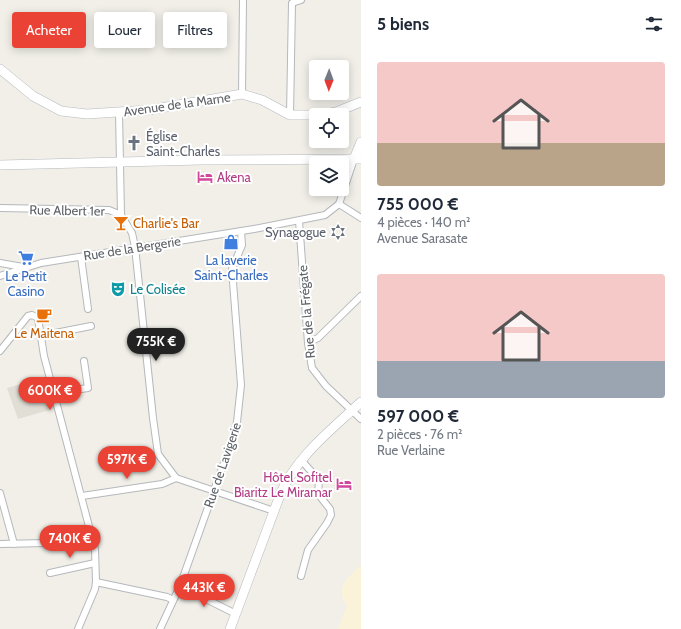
<!DOCTYPE html>
<html lang="fr">
<meta charset="utf-8">
<style>
body{margin:0;font-family:Cabin,sans-serif;background:#f2f2f3;color:#1f2937;height:100vh;display:flex;flex-direction:column;font-size:15px;white-space:nowrap}
*{box-sizing:border-box;margin:0}
p{font-size:13px;color:#747a83}
.icon{flex:none;width:22px;height:22px;fill:none;stroke:currentColor;stroke-width:2;stroke-linecap:round;stroke-linejoin:round}
.map{position:relative;flex:1;overflow:hidden}
.details{display:flex;flex-direction:column;background:#fff;width:320px}
.details>*{flex:none}
.top-card{position:absolute;left:12px;top:12px;width:289px;height:36px;display:flex;gap:8px}
.needle{width:26px;rotate:181deg}
.buttons{position:absolute;left:309px;top:60px;display:grid;gap:8px}
.buttons a{display:grid;place-items:center;width:40px;height:40px;border-radius:4px;background:#fff;box-shadow:0 2px 10px #0003;font-size:20px}
.price{position:absolute;translate:-50% -34px;padding:0 9px;border-radius:14px;background:#ea4335;color:#fff;font-size:13px;line-height:26px;filter:drop-shadow(0 1px 2px #0008)}
.price::after{content:'';position:absolute;left:50%;top:24px;width:12px;height:9px;margin-left:-6px;background:inherit;clip-path:polygon(0 0,100% 0,50% 100%)}
.price.selected{background:#222;color:#fff}
ul{padding:0;list-style:none}
li{display:grid;align-content:center;gap:8px;height:212px;padding:0 16px}
li span{display:grid;place-items:center;height:124px;border-radius:4px;color:#555}
li>.icon{margin-inline-start:auto}
span .icon{width:72px;height:72px;fill:#fffc;stroke-width:1}
li b{font-size:17px}
h2{display:flex;justify-content:space-between;align-items:center;height:48px;padding:0 16px;font-size:17px}
.pill{padding:0 14px;border-radius:4px;background:#fff;box-shadow:0 2px 10px #0003;font-size:14px;line-height:36px}
.pill.selected{background:#ea4335;color:#fff}
main{display:flex;flex:1;min-height:0}
.map>svg:first-child{display:block}
.education{fill:#e1ded6}
.sand{fill:#fbf3d9}
.lines{fill:none;stroke-linecap:round;stroke-linejoin:round}
.street-casing{stroke:#b5b8bc;stroke-width:8}
.secondary-casing{stroke:#b6babf;stroke-width:10}
.street{stroke:#fff;stroke-width:6}
.secondary{stroke:#fff;stroke-width:9}
.labels{text-anchor:middle;dominant-baseline:central;stroke-width:4;stroke-linejoin:round;paint-order:stroke}
.street-label{font-size:13px;fill:#5f6368;stroke:#fff}
.worship-label{font-size:13px;fill:#5b616d;stroke:#fff;text-anchor:start}
.hotel-label{font-size:13px;fill:#b23c85;stroke:#fff;text-anchor:start}
.food-label{font-size:13px;fill:#c56008;stroke:#fff;text-anchor:start}
.shop-label{font-size:13px;fill:#366cbe;stroke:#fff}
.culture-label{font-size:13px;fill:#0d838f;stroke:#fff;text-anchor:start}
</style>
<main>
<div class="map">
<svg width="361" height="629" viewBox="0 0 361 629">
<rect width="100%" height="100%" fill="#f1efe8"/>
<polygon class="education" points="47,377 56,408 18,419 7,388"/>
<path class="sand" d="M 361,565 L 361,629 L 338,629 L 347,606 C 334,587 348,578 361,565 Z"/>
<g class="lines">
<defs>
<g id="street">
<polyline points="242,94 243,0"/>
<polyline points="119,112 121,215"/>
<polyline points="290,115 292,3 301,0"/>
<polyline points="339,204 361,218"/>
<polyline points="0,208 109,210 121,215 132,233 135,247 153,418 158,454 176,478 274,511"/>
<polyline points="299,221 308,343 312,368 326,386 361,419"/>
<polyline points="81,257 88,309"/>
<polyline points="0,263 23,267"/>
<polyline points="0,276 41,263 254,229 325,215 339,204 354,159"/>
<polyline points="40,336 91,326"/>
<polyline points="308,343 318,338 361,296"/>
<polyline points="0,351 28,316 32,315 38,318 44,356 95,549 96,582 95,589 78,629"/>
<polyline points="54,393 88,388 84,361"/>
<polyline points="0,493 14,544"/>
<polyline points="82,496 162,484 176,478"/>
<polyline points="0,544 93,542"/>
<polyline points="50,573 95,563"/>
<polyline points="301,576 308,550 327,523 331,515 330,509 318,494 319,480 301,460"/>
<polyline points="96,582 167,597 173,600"/>
<polyline points="180,586 236,614"/>
<polyline points="160,629 180,586 231,443 237,422 241,385 232,269 242,245 241,231"/>
</g>
<g id="secondary">
<polyline points="0,69 33,96 61,111 87,114 149,110 242,94 262,100 290,115 316,115"/>
<polyline points="319,115 336,112 361,102"/>
<polyline points="354,159 361,142"/>
<polyline points="0,165 202,160 361,159"/>
<path d="M 230,629 L 280,495 C 297,456 330,431 361,402"/>
</g>
</defs>
<use href="#street" class="street-casing"/>
<use href="#secondary" class="secondary-casing"/>
<use href="#street" class="street"/>
<use href="#secondary" class="secondary"/>
</g>
<defs>
<symbol id="church-bare" viewBox="-9 -9 18 18"><path d="M-1.2-6h2.4v3.5h3.3v2.4h-3.3V6h-2.4V-.1h-3.3v-2.4h3.3Z" fill="#6b7280" stroke="#fff" stroke-width="2.5" paint-order="stroke"/></symbol>
<symbol id="hotel-bare" viewBox="-9 -9 18 18"><path d="M-6-4.5h1.5V1H6V5H4.5V3h-9V5H-6ZM-4 0a1.8 1.8 0 1 1 3.6 0ZM.5 0V-2.5h3Q6-2.5 6 0Z" fill="#d1479c" stroke="#fff" stroke-width="2.5" paint-order="stroke"/></symbol>
<symbol id="bar-bare" viewBox="-9 -9 18 18"><path d="M-6-5H6L.8 .8V4.5H3.5V6h-7V4.5H-.8V.8Z" fill="#e8710a" stroke="#fff" stroke-width="2.5" paint-order="stroke"/></symbol>
<symbol id="synagogue-bare" viewBox="-9 -9 18 18"><path d="M0-6.5L5.6 3.2H-5.6ZM0 6.5L5.6-3.2H-5.6Z" fill="#6b7280" stroke="#fff" stroke-width="2.5" paint-order="stroke"/></symbol>
<symbol id="shop-bare" viewBox="-9 -9 18 18"><path d="M-5-2.5h2.3a2.7 3.5 0 0 1 5.4 0H5L5.5 6h-11ZM-1.5-2.5h3a1.5 2.3 0 0 0-3 0Z" fill="#3f7fe0" stroke="#fff" stroke-width="2.5" paint-order="stroke"/></symbol>
<symbol id="supermarket-bare" viewBox="-9 -9 18 18"><path d="M-6-5.5h2.5l.6 2H6L4.5 2H-2.5L-4.4-4H-6ZM-1.5 3.2a1.3 1.3 0 1 0 .1 0ZM3 3.2a1.3 1.3 0 1 0 .1 0Z" fill="#3f7fe0" stroke="#fff" stroke-width="2.5" paint-order="stroke"/></symbol>
<symbol id="theatre-bare" viewBox="-9 -9 18 18"><path d="M-5-5.5Q0-4 5-5.5V0Q5 5 0 6Q-5 5-5 0ZM-3.3-2.5H-1v1.5H-3.3ZM1-2.5H3.3v1.5H1ZM-2.8 1Q0 5.5 2.8 1Z" fill="#0f9aa8" stroke="#fff" stroke-width="2.5" paint-order="stroke"/></symbol>
<symbol id="cafe-bare" viewBox="-9 -9 18 18"><path d="M-5.5-4.5H6V0H3Q3 3.5 0 3.5H-2.5Q-5.5 3.5-5.5 0ZM3-3.2v2h1.7v-2ZM-6 4.5H4V6H-6Z" fill="#e8710a" stroke="#fff" stroke-width="2.5" paint-order="stroke"/></symbol>
</defs>
<g fill-rule="evenodd">
<use href="#church-bare" x="123" y="132" width="22" height="22"/>
<use href="#hotel-bare" x="194" y="166" width="22" height="22"/>
<use href="#bar-bare" x="110" y="212" width="22" height="22"/>
<use href="#synagogue-bare" x="327" y="221" width="22" height="22"/>
<use href="#shop-bare" x="220" y="231" width="22" height="22"/>
<use href="#supermarket-bare" x="15" y="247" width="22" height="22"/>
<use href="#theatre-bare" x="107" y="278" width="22" height="22"/>
<use href="#cafe-bare" x="33" y="304" width="22" height="22"/>
<use href="#hotel-bare" x="333" y="473" width="22" height="22"/>
</g>
<g class="labels">
<g class="street-label">
<text transform="translate(177 104) rotate(-8)">Avenue de la Marne</text>
<text transform="translate(67 210) rotate(1)">Rue Albert 1er</text>
<text transform="translate(132 248) rotate(-9)">Rue de la Bergerie</text>
<text transform="translate(306 312) rotate(-95)">Rue de la Frégate</text>
<text transform="translate(222 465) rotate(-71)">Rue de Lavigerie</text>
</g>
<g class="worship-label">
<text x="146" y="136">Église<tspan x="146" dy="15">Saint-Charles</tspan></text>
<text x="326" y="232" text-anchor="end">Synagogue</text>
</g>
<g class="hotel-label">
<text x="217" y="177">Akena</text>
<text x="332" y="477" text-anchor="end">Hôtel Sofitel<tspan x="332" dy="15">Biaritz Le Miramar</tspan></text>
</g>
<g class="food-label">
<text x="133" y="223">Charlie's Bar</text>
<text x="44" y="333" text-anchor="middle">Le Maitena</text>
</g>
<g class="shop-label">
<text x="231" y="260">La laverie<tspan x="231" dy="15">Saint-Charles</tspan></text>
<text x="26" y="276">Le Petit<tspan x="26" dy="15">Casino</tspan></text>
</g>
<g class="culture-label">
<text x="130" y="289">Le Colisée</text>
</g>
</g>
</svg>
<div class="buttons">
<a><svg class="needle" viewBox="-14 -14 28 28"><path d="M0-13l5 13h-10z" fill="#e53935"/><path d="M0 13l5-13h-10z" fill="#747a83"/></svg></a>
<a><svg class="icon" aria-label="locate" viewBox="0 0 24 24"><circle cx="12" cy="12" r="6"/><path d="M12 2v4M12 18v4M2 12h4M18 12h4"/></svg></a>
<a><svg class="icon" aria-label="layers" viewBox="0 0 24 24"><path d="M12 4l9 5-9 5-9-5zM3 14l9 5 9-5"/></svg></a>
</div>
<b class="price selected" style="left:156px;top:362px">755K €</b>
<b class="price" style="left:50px;top:411px">600K €</b>
<b class="price" style="left:127px;top:480px">597K €</b>
<b class="price" style="left:70px;top:559px">740K €</b>
<b class="price" style="left:204px;top:608px">443K €</b>
<div class="top-card">
<a class="pill selected">Acheter</a>
<a class="pill">Louer</a>
<a class="pill">Filtres</a>
</div>
</div>
<section class="details">
<h2>5 biens<svg class="icon" aria-label="filters" viewBox="0 0 24 24"><path d="M4 7h16M4 17h16"/><circle cx="9" cy="7" r="2"/><circle cx="15" cy="17" r="2"/></svg></h2>
<ul>
<li><span style="background:linear-gradient(#f6c9c9 65%,#b9a48a 0)"><svg class="icon" aria-label="home" viewBox="0 0 24 24"><path d="M3 11l9-7 9 7M6 9v11h12V9"/></svg></span><div><b>755 000 €</b><p>4 pièces · 140 m²</p><p>Avenue Sarasate</p></div></li>
<li><span style="background:linear-gradient(#f6c9c9 70%,#9aa5b1 0)"><svg class="icon" aria-label="home" viewBox="0 0 24 24"><path d="M3 11l9-7 9 7M6 9v11h12V9"/></svg></span><div><b>597 000 €</b><p>2 pièces · 76 m²</p><p>Rue Verlaine</p></div></li>
</ul>
</section>
</main>
